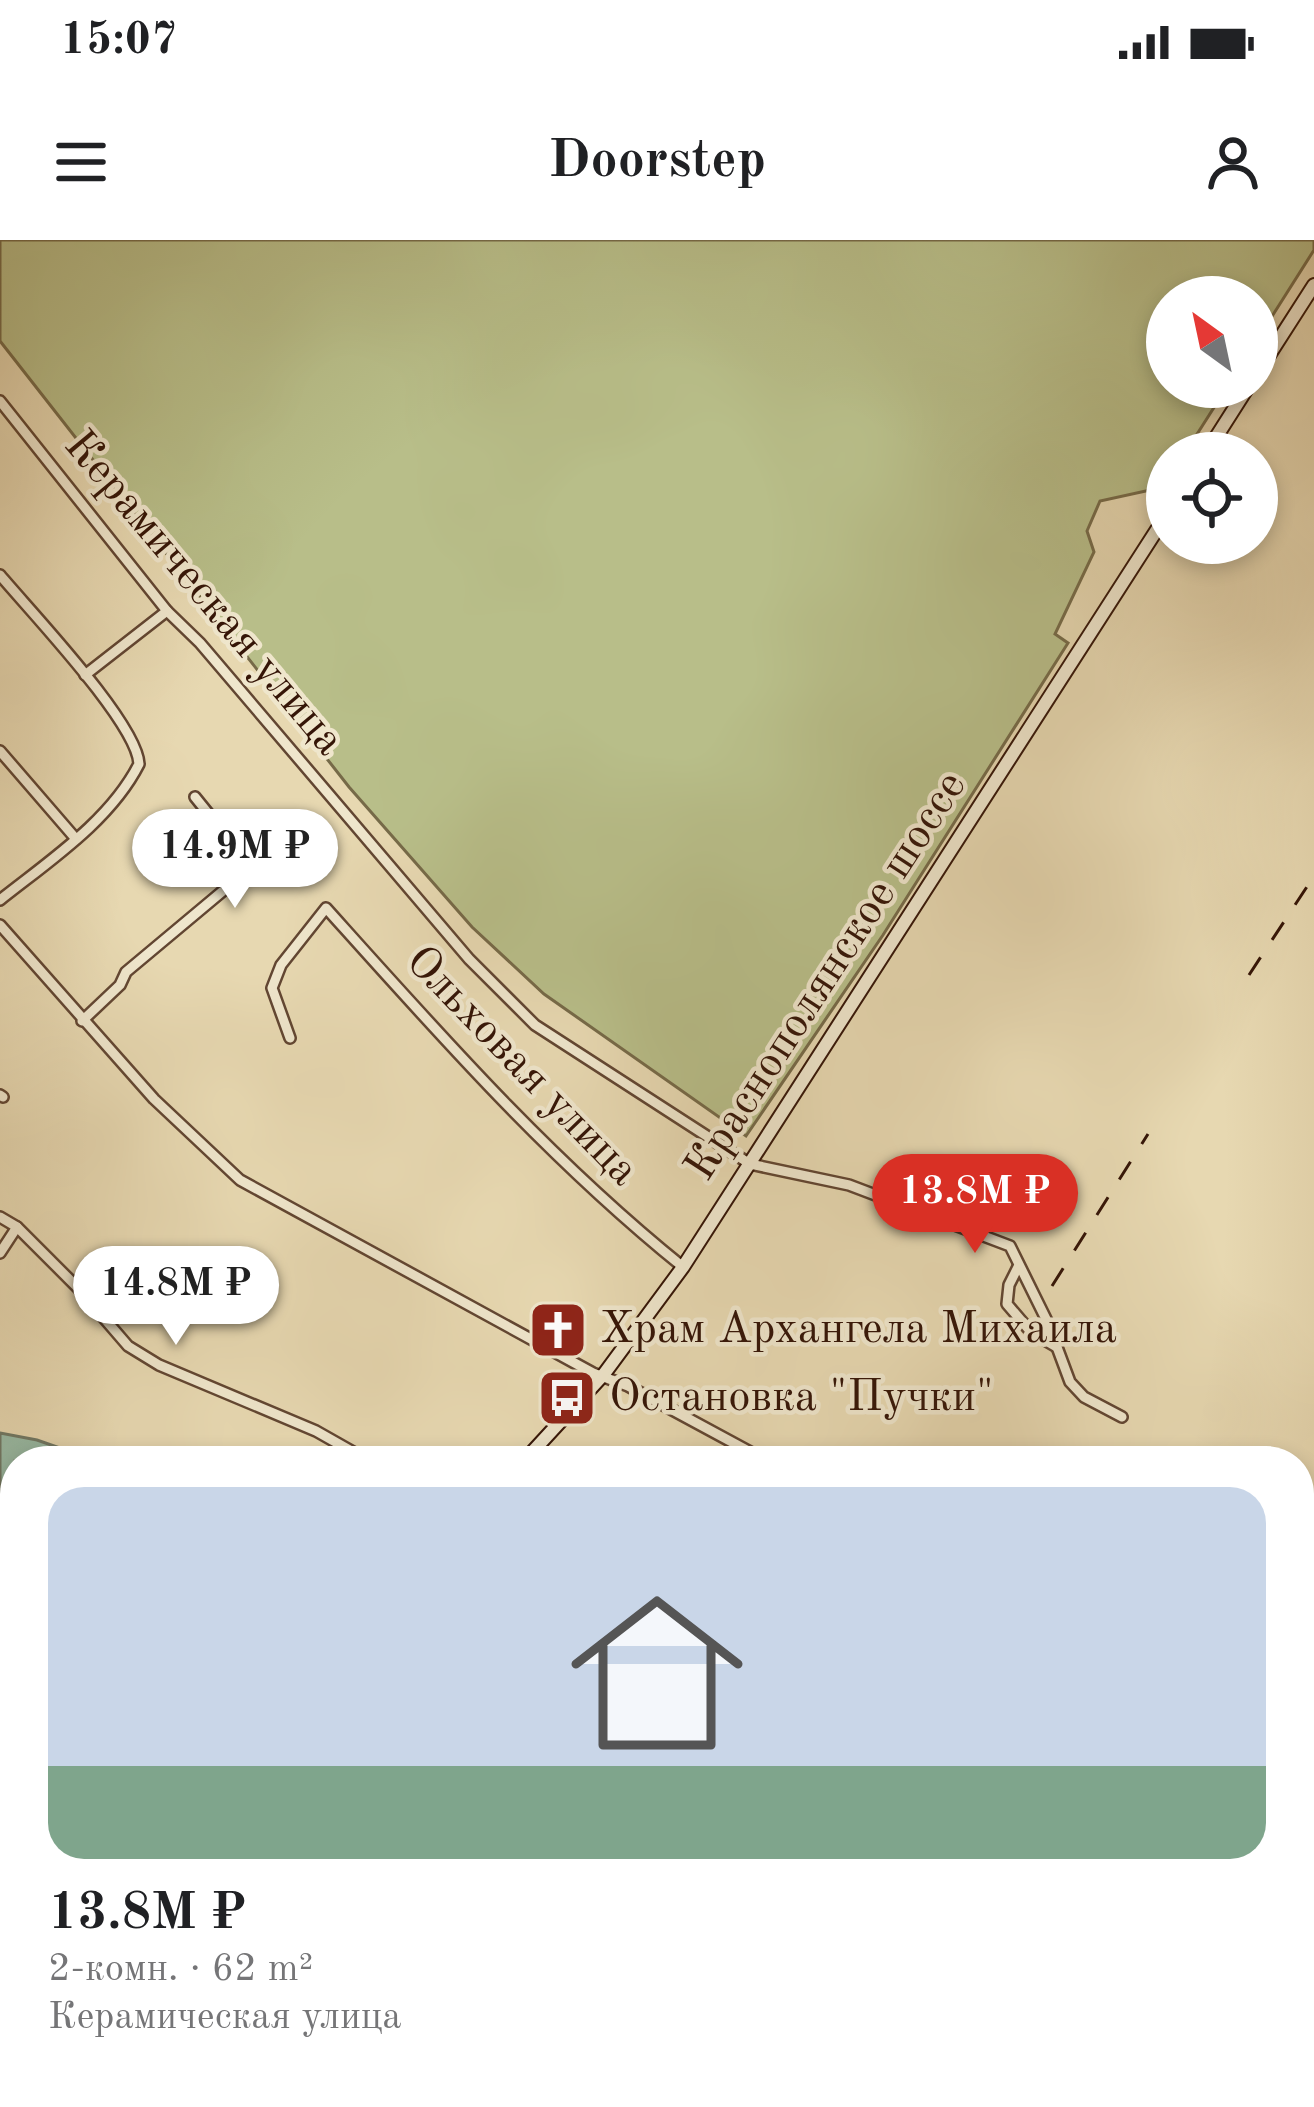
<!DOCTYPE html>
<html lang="ru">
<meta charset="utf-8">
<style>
body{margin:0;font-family:"Old Standard TT",serif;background:#f6f6f6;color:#202124;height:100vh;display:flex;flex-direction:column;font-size:45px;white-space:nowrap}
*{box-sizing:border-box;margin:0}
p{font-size:39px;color:#757577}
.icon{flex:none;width:66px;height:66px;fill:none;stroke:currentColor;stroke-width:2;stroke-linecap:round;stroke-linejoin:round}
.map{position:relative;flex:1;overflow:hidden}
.side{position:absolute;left:0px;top:1206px;width:1314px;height:663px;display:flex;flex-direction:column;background:#fff;border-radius:48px 48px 0 0;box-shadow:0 6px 18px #0003}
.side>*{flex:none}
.needle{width:78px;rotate:327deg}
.buttons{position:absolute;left:1146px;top:36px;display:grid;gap:24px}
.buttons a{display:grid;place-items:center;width:132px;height:132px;border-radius:50%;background:#fff;box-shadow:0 6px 18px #0003;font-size:60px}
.price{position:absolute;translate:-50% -102px;padding:0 27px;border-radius:42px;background:#fff;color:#222;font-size:39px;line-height:78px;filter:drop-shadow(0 3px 6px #0008)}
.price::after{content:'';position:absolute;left:50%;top:72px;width:36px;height:27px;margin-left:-18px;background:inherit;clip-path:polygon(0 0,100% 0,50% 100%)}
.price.current{background:#d93025;color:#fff}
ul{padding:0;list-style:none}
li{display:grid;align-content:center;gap:24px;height:636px;padding:0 48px}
li span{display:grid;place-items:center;height:372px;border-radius:36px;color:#555}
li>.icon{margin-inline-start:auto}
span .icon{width:216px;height:216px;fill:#fffc;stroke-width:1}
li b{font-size:51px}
.status{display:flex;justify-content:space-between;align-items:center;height:84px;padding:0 60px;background:#fff;direction:ltr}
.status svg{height:33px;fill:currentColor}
header{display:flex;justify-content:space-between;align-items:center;height:156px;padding:0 48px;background:#fff;font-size:54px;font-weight:700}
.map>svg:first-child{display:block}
.green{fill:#b8be89;stroke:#766a48;stroke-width:3}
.water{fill:#98bba6;stroke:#707966;stroke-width:3}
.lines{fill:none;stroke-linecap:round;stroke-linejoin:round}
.river{stroke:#98bba6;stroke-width:15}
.street-casing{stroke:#624632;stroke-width:14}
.secondary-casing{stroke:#351507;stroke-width:16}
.street{stroke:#efe6cc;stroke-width:9}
.secondary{stroke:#efe6cc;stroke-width:12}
.rail{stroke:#351507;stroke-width:3;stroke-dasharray:21 21;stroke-linecap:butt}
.labels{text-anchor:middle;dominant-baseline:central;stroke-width:9;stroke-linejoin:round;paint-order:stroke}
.street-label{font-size:45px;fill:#351507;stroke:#efe6cc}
.poi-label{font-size:45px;fill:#351507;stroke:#efe6cc;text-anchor:start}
</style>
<div class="status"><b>15:07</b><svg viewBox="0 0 49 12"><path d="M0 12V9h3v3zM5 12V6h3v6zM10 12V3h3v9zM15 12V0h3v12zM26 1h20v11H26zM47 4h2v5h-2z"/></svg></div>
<header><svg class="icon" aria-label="menu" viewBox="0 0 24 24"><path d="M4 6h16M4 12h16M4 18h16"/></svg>Doorstep<svg class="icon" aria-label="person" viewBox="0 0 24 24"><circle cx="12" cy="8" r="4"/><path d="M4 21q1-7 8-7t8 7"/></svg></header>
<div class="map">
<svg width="1314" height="1867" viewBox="0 0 1314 1867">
<rect width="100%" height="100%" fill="#e7d8b1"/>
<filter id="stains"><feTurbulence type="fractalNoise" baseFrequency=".00167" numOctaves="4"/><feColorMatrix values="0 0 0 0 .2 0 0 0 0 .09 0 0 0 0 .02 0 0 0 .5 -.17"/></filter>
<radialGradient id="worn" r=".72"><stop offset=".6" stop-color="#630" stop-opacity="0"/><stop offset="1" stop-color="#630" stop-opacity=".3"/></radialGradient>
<polygon class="green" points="0,0 1314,0 1314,10 1257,100 1257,57 1167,57 1167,147 1227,147 1185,213 1167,213 1164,247 1100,261 1087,291 1094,312 1055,394 1068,403 883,695 746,896 544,754 472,687 349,547 0,101"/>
<polygon class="water" points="0,1193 37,1200 97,1221 15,1221 15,1303 0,1298"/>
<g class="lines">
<polyline class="river" points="1299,1740 1311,1764 1314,1797"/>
<defs>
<g id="street">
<polyline points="0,161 167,371 200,403 469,719 535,785 750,924 849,945 1010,1006 1048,1083 1070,1142 1084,1157 1122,1177"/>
<path d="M 0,335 C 30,371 137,483 139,524 C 110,581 49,621 0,660"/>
<polyline points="85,435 167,371"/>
<polyline points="0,511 76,599"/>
<polyline points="0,685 154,859 240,940 593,1133 628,1146 767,1221"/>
<polyline points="82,781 120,745 126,732 230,645 242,643 262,626 231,590 220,588 195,557"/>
<path d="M 290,798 L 272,748 L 281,725 L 326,668 C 440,795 549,919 683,1027"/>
<polyline points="0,855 3,857"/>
<polyline points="0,977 17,987 78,1048 128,1106 159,1125 316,1191 369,1221"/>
<polyline points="0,1013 17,987"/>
<polyline points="1018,1027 1009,1045 1007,1064 1031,1092 1055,1106"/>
<polyline points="1299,1423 1314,1437"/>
<polyline points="0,1474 15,1480"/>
<polyline points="700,1854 722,1867"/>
<polyline points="125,1867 136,1854"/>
</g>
<g id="secondary">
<polyline points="1257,134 1314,45"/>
<polyline points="1206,213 1248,147"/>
<polyline points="524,1221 604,1134 683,1027 1167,274"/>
<polyline points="158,1854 173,1867"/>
<polyline points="929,1854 946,1867"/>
</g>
</defs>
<use href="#street" class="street-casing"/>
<use href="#secondary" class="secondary-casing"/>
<use href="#street" class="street"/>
<use href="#secondary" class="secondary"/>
<g class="rail">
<polyline points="1249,735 1314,636"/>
<polyline points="1052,1046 1148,894"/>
</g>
</g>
<defs>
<symbol id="church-square" viewBox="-11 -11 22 22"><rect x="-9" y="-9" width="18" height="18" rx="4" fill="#8f2418" stroke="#efe6cc"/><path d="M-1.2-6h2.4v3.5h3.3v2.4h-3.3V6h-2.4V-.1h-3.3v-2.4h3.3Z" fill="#fff"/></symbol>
<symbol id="bus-square" viewBox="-11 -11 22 22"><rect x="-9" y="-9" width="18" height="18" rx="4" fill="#8f2418" stroke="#efe6cc"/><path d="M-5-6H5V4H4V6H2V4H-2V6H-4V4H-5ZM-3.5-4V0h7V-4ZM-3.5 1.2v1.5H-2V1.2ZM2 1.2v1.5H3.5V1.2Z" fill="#fff"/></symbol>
</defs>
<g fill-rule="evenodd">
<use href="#church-square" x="525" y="1057" width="66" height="66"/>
<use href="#bus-square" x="534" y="1125" width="66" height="66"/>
</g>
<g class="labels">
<g class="street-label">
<text transform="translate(203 354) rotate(50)">Керамическая улица</text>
<text transform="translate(827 737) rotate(-57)">Краснополянское шоссе</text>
<text transform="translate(521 827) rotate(46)">Ольховая улица</text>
</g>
<g class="poi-label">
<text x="600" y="1090">Храм Архангела Михаила</text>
<text x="609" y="1158">Остановка "Пучки"</text>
</g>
</g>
<rect width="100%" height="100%" filter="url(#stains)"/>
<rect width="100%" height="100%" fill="url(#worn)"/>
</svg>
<div class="buttons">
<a><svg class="needle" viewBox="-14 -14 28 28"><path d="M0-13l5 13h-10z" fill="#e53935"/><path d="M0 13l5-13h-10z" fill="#757577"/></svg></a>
<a><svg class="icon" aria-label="locate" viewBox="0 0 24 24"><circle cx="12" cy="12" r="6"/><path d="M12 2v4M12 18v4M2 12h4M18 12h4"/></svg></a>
</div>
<b class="price" style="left:235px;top:671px">14.9M ₽</b>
<b class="price current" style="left:975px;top:1016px">13.8M ₽</b>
<b class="price" style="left:176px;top:1108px">14.8M ₽</b>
<section class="side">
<ul>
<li><span style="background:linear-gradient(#c9d6e8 75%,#7fa58c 0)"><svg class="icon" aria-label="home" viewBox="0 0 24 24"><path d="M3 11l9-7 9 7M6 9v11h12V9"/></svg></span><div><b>13.8M ₽</b><p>2-комн. · 62 m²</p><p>Керамическая улица</p></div></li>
</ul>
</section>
</div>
